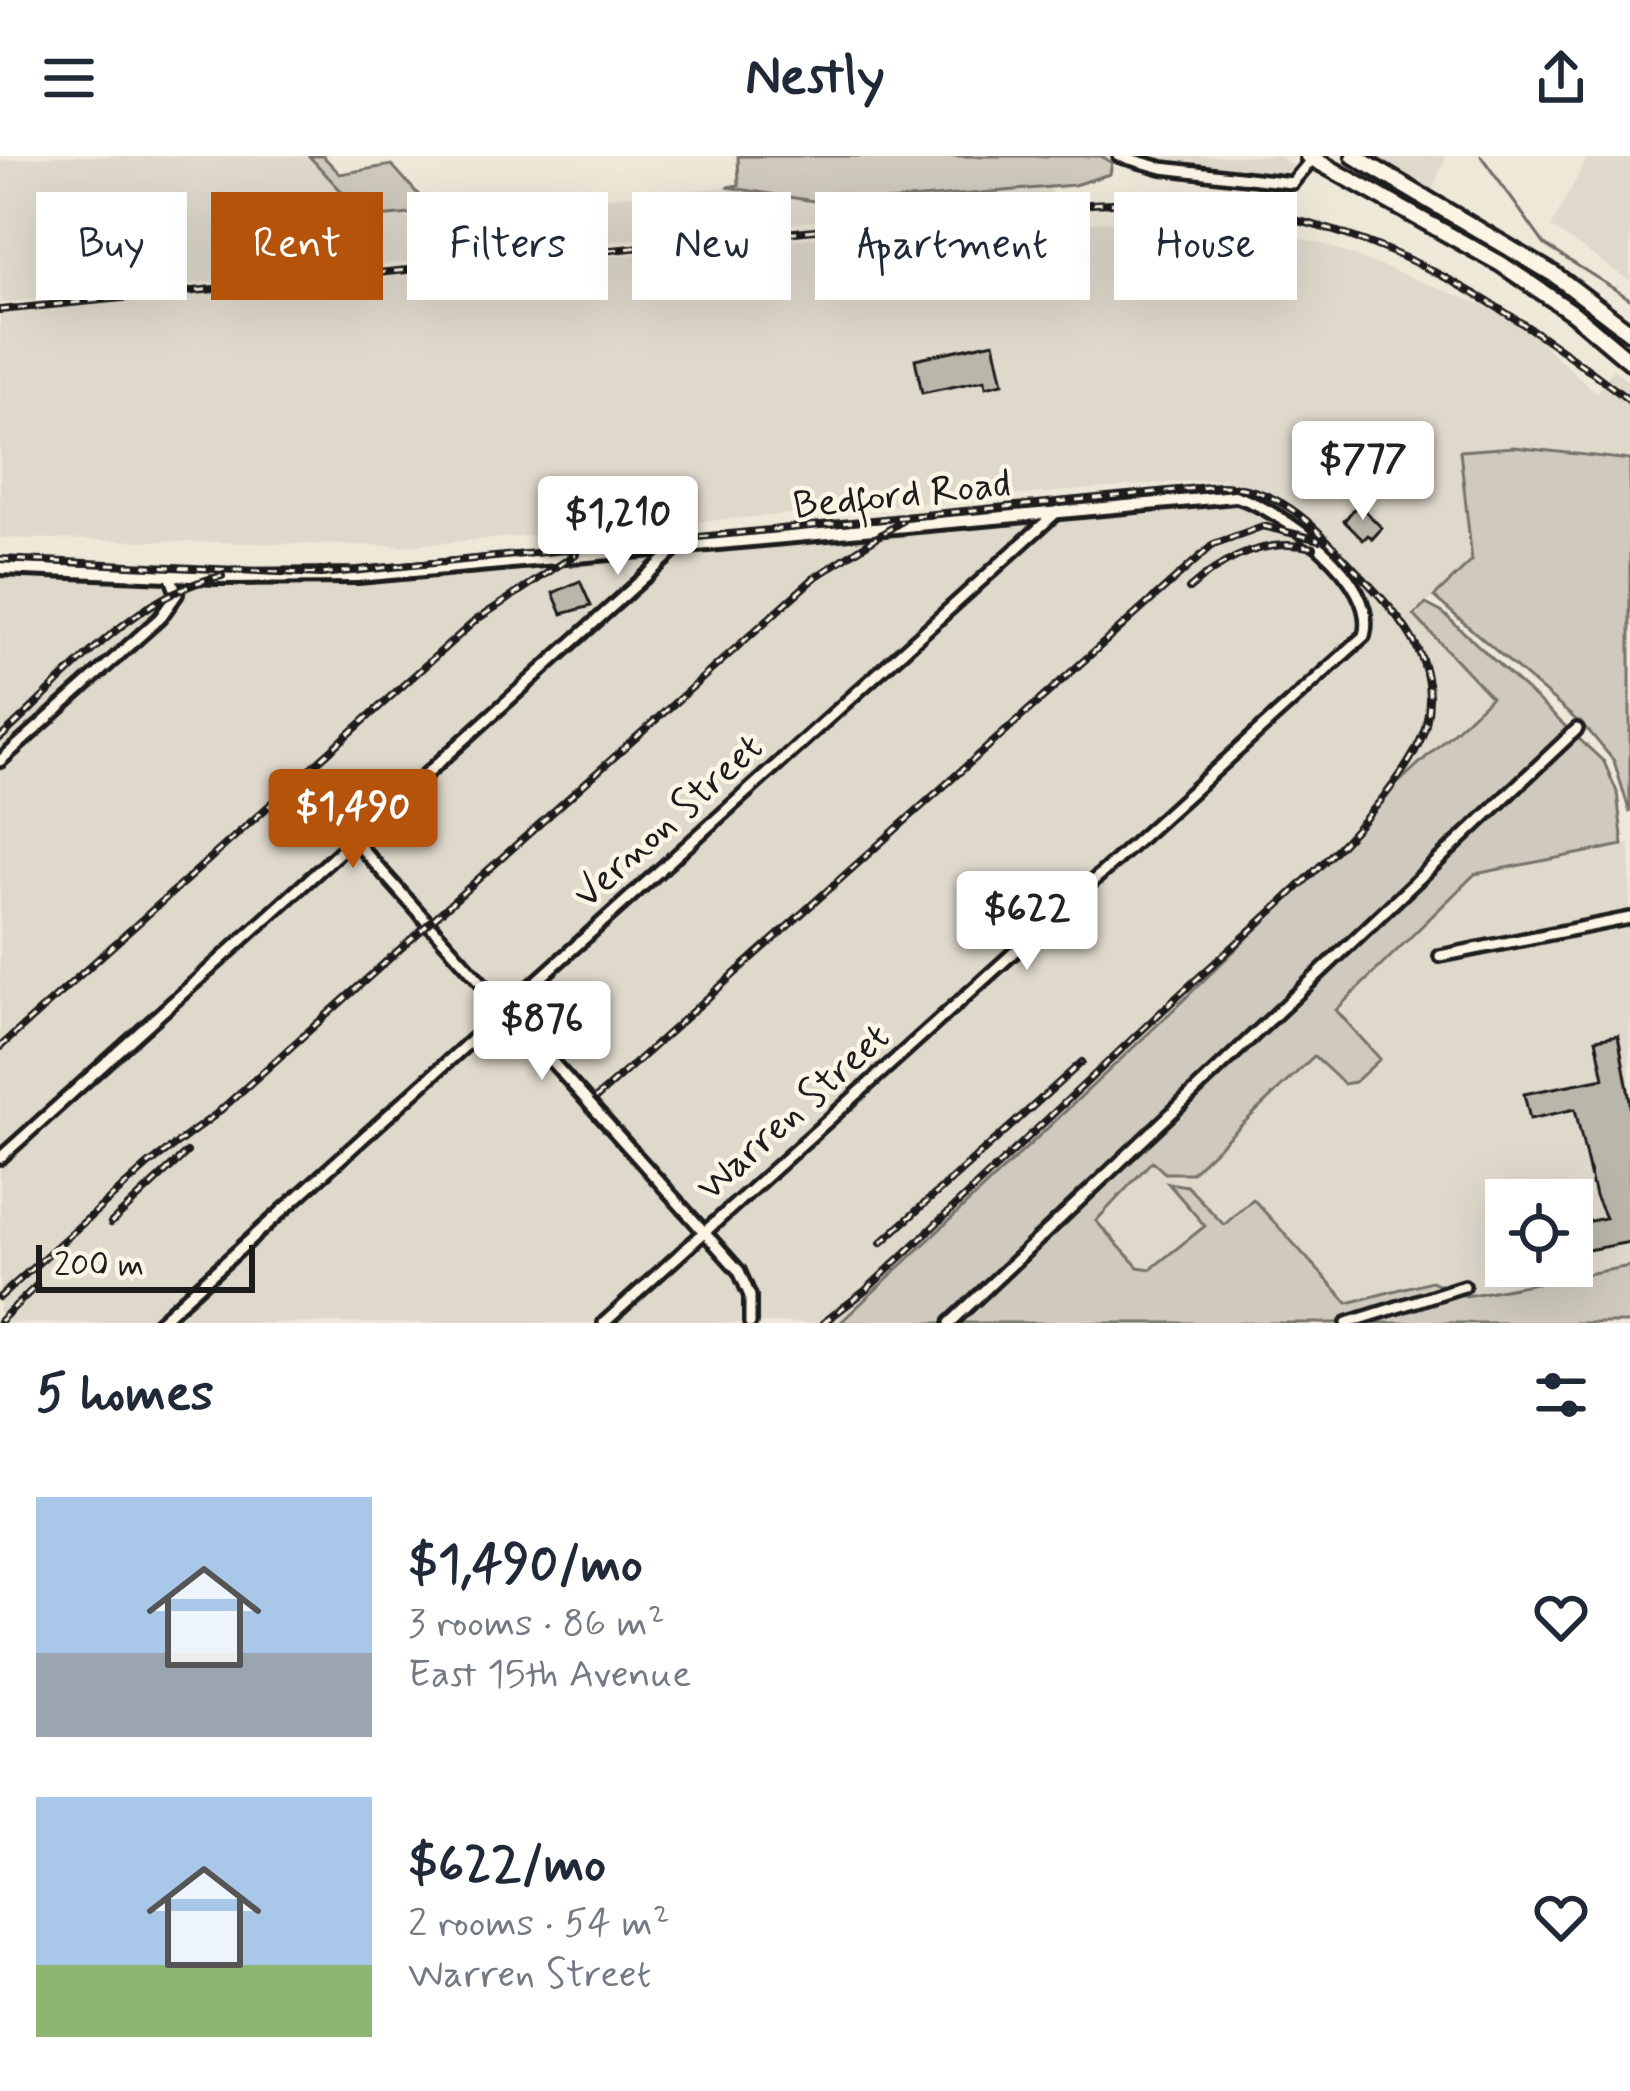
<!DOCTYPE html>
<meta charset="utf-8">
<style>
body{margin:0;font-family:Mynerve,sans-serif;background:#f2f2f3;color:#1f2937;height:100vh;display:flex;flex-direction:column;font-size:45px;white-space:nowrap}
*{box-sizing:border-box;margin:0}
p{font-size:39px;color:#747a83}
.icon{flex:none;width:66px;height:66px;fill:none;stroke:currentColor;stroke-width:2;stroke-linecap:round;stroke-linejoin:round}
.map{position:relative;height:1167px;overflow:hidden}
.panel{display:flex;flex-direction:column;background:#fff;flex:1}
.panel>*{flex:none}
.banner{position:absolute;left:36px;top:36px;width:1560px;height:108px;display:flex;gap:24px}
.buttons{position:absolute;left:1485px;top:1023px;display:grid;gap:24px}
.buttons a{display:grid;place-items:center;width:108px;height:108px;border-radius:0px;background:#fff;box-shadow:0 12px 48px #0002;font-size:60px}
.scale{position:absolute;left:36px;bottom:30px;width:219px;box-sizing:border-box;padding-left:12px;border:6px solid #1c1c1c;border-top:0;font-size:33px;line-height:42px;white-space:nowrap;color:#1c1c1c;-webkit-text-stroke:9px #fcf5e5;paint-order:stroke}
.price{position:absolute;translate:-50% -102px;padding:0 27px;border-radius:12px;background:#fff;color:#222;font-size:39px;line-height:78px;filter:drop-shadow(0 3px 6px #0008)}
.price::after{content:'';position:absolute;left:50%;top:72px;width:36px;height:27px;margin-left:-18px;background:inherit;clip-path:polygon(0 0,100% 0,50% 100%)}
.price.on{background:#b45309;color:#fff}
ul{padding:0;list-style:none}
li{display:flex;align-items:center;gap:36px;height:300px;padding:0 36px}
li span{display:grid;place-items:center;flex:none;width:336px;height:240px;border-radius:0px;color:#555}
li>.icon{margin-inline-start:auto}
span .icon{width:144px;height:144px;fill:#fffc;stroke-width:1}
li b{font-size:51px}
h2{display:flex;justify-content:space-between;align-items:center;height:144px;padding:0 36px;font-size:51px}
.tag{padding:0 42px;border-radius:0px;background:#fff;box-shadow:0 12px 48px #0002;font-size:42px;line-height:108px}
.tag.on{background:#b45309;color:#fff}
header{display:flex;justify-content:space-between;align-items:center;height:156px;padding:0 36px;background:#fff;font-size:54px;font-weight:700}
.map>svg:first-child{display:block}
.built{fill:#ded9cb;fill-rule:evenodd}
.green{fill:#cfcabd;stroke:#76736c;stroke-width:3}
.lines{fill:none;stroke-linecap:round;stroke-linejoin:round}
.stream{stroke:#6f6c67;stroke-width:3}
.building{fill:#bab6aa;stroke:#1c1c1c;stroke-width:3}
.minor-casing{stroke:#1c1c1c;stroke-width:18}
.tertiary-casing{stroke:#1c1c1c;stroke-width:20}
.trunk-casing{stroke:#1c1c1c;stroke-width:22}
.minor{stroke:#fcf5e5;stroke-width:9}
.tertiary{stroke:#fcf5e5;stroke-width:10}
.trunk{stroke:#fcf5e5;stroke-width:14}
.rail-casing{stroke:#1c1c1c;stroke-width:8}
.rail{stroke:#fcf5e5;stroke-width:3;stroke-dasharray:9;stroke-linecap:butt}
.labels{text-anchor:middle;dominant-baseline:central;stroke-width:9;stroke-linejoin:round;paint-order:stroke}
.street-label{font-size:39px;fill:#1c1c1c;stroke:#fcf5e5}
</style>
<header><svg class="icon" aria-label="menu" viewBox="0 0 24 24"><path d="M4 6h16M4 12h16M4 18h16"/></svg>Nestly<svg class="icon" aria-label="share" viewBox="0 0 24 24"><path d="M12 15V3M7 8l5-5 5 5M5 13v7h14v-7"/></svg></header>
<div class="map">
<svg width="1630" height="1167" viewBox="0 0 1630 1167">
<rect width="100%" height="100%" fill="#eee8d9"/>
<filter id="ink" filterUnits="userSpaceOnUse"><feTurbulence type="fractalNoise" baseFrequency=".00833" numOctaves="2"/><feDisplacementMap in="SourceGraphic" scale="24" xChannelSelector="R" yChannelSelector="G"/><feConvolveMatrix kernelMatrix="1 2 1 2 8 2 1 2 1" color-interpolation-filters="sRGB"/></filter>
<g filter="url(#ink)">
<g class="built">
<polygon points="51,0 309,0 366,62 727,31 838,49 1048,28 1052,41 0,147 0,5"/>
<polygon points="1138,0 1278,0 1304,16 1293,22 1181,11"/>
<polygon points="1367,0 1444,0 1445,3 1432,34"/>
<polygon points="1588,0 1630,0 1630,125 1551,71"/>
<polygon points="1139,64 1253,71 1322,88 1488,151 1533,179 1597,238 1613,213 1630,227 1630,304 1514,291 1461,296 1473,405 1414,459 1492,540 1396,629 1330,702 1171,857 840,1167 0,1167 0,410 342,421 887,371 1237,321 404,390 0,382 0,158 794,83"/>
<path d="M 1630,688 L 1630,1110 L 1466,1140 L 1431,1125 L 1348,1147 L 1254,1044 L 1224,1069 L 1187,1030 L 1169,1029 L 1206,1070 L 1152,1113 L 1138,1111 L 1096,1065 L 1152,1005 L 1191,1017 L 1315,899 L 1344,928 L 1380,902 L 1336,854 L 1475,718 ZM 1506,1044 L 1572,1044 L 1572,1110 L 1506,1110 Z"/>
</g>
<g class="green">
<polygon points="309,0 323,0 340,18 392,9 434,56 366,62"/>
<polygon points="738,0 1101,0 1112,7 1110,18 1074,29 838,49 727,31 739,29"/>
<polygon points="1514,291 1630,304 1630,657 1614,605 1589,575 1434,441 1472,405 1460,295"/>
<polygon points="1426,448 1443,457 1604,606 1617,636 1623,689 1475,718 1336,854 1380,903 1355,926 1344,928 1314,900 1191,1017 1165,1017 1152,1005 1096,1065 1138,1111 1151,1113 1205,1070 1168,1027 1187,1030 1224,1069 1253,1043 1348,1147 1431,1125 1466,1140 1630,1110 1630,1167 840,1167 1170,857 1330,702 1396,629 1491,541 1414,459"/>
</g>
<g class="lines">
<polyline class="stream" points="1481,0 1545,89 1630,143"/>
</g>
<g class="building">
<polygon points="994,186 1003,227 986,231 985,224 922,237 915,203"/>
<polygon points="1358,348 1382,372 1372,383 1368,379 1363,384 1344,365"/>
<polygon points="580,425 591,450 562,458 553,437"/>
<polygon points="1618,879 1630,945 1630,1086 1572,1097 1572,1069 1605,1062 1595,1040 1575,953 1530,963 1524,938 1604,922 1596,883"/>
</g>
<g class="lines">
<defs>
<g id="minor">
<polyline points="1119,0 1162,12 1292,27 1312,3"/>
<polyline points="0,605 160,462 177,438 170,419"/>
<polyline points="354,684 739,1115 750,1140 750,1167"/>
<polyline points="1440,800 1630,762"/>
<polyline points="0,1002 676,393"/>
<polyline points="158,1167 1058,355"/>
<path d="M 604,1167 L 1364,480 C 1380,425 1282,354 1235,340"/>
<polyline points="950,1167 1577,573"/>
<polyline points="1347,1167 1464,1130"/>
</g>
<polyline id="tertiary" points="0,412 216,421 358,420 1235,340"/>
<g id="trunk">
<polyline points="1308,0 1501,108 1573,157 1630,205"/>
<polyline points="1354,0 1555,119 1630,176"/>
</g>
</defs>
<use href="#minor" class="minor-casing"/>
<use href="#tertiary" class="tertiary-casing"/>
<use href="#trunk" class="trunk-casing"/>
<use href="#minor" class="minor"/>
<use href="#tertiary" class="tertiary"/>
<use href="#trunk" class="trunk"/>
<defs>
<g id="rail">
<path d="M 0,154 L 1060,50 C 1301,29 1444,101 1630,245"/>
<path d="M 0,403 L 321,418 L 1219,330 C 1287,330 1322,380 1366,425 C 1405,466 1440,508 1426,568 C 1406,648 1240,782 1176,842 C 1072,939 969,1037 865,1135 L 823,1167"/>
<path d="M 1189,433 C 1224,402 1266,381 1314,392"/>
<path d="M 0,582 C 65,524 133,438 222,420"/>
<polyline points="0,891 476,464 576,398"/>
<polyline points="596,942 1214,388 1263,370 1319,384"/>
<polyline points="111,1067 187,996"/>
<polyline points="881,1087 1082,906"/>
<polyline points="0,1141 148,1009 215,959 814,422 902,365"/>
<polyline points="0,1165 36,1130"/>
</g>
</defs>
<use href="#rail" class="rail-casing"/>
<use href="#rail" class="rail"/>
</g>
</g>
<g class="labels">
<g class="street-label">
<text transform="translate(902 340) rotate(-6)">Bedford Road</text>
<text transform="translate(669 666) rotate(-42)">Vernon Street</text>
<text transform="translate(794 957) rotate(-42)">Warren Street</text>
</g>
</g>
</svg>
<div class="buttons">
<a><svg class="icon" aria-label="locate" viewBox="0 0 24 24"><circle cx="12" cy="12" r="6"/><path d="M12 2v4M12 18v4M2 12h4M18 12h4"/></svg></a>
</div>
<div class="scale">200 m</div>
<b class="price" style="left:1363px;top:367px">$777</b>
<b class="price" style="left:618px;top:422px">$1,210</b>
<b class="price on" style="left:353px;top:715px">$1,490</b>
<b class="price" style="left:1027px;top:817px">$622</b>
<b class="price" style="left:542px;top:927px">$876</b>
<div class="banner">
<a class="tag">Buy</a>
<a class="tag on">Rent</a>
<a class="tag">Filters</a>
<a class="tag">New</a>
<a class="tag">Apartment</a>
<a class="tag">House</a>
</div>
</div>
<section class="panel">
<h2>5 homes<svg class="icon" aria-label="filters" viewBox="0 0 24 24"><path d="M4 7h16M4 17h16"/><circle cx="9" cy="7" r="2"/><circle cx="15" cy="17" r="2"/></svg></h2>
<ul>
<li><span style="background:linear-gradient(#a9c7e8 65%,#9aa5b1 0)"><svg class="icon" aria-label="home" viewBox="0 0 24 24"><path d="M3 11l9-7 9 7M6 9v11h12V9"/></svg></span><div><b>$1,490/mo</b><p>3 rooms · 86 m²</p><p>East 15th Avenue</p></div><svg class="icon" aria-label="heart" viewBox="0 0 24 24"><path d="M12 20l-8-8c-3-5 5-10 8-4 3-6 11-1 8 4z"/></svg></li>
<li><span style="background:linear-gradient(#a9c7e8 70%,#8fb573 0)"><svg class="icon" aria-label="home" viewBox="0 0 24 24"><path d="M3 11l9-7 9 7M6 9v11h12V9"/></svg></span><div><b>$622/mo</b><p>2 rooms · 54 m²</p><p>Warren Street</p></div><svg class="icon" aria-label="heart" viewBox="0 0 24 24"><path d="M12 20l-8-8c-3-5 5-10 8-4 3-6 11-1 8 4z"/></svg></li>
</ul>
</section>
